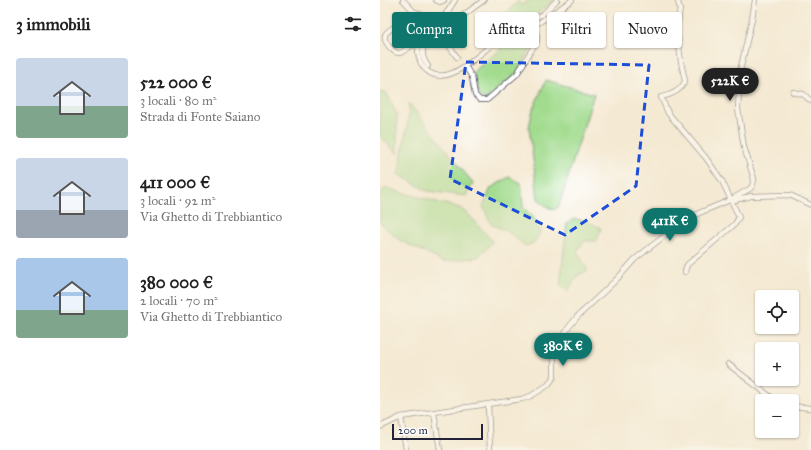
<!DOCTYPE html>
<html lang="it">
<meta charset="utf-8">
<style>
body{margin:0;font-family:"IM FELL Great Primer",serif;background:#f6f6f6;color:#222;height:100vh;display:flex;flex-direction:column;font-size:15px;white-space:nowrap}
*{box-sizing:border-box;margin:0}
p{font-size:13px;color:#767676}
.icon{flex:none;width:22px;height:22px;fill:none;stroke:currentColor;stroke-width:2;stroke-linecap:round;stroke-linejoin:round}
.map{position:relative;flex:1;overflow:hidden}
.sheet{display:flex;flex-direction:column;background:#fff;width:380px}
.sheet>*{flex:none}
.banner{position:absolute;left:12px;top:12px;width:359px;height:36px;display:flex;gap:8px}
.controls{position:absolute;left:375px;top:290px;display:grid;gap:8px}
.controls a{display:grid;place-items:center;width:44px;height:44px;border-radius:4px;background:#fff;box-shadow:0 1px 3px #0004;font-size:20px}
.scale{position:absolute;left:12px;bottom:10px;width:91px;box-sizing:border-box;padding-left:4px;border:2px solid #22223b;border-top:0;font-size:11px;line-height:14px;white-space:nowrap;color:#22223b;-webkit-text-stroke:3px #fff;paint-order:stroke}
.price{position:absolute;translate:-50% -34px;padding:0 9px;border-radius:14px;background:#0f766e;color:#fff;font-size:13px;line-height:26px;filter:drop-shadow(0 1px 2px #0008)}
.price::after{content:'';position:absolute;left:50%;top:24px;width:12px;height:9px;margin-left:-6px;background:inherit;clip-path:polygon(0 0,100% 0,50% 100%)}
.price.on{background:#222;color:#fff}
ul{padding:0;list-style:none}
li{display:flex;align-items:center;gap:12px;height:100px;padding:0 16px}
li span{display:grid;place-items:center;flex:none;width:112px;height:80px;border-radius:4px;color:#555}
li>.icon{margin-inline-start:auto}
span .icon{width:48px;height:48px;fill:#fffc;stroke-width:1}
li b{font-size:17px}
h2{display:flex;justify-content:space-between;align-items:center;height:48px;padding:0 16px;font-size:17px}
.pill{padding:0 14px;border-radius:4px;background:#fff;box-shadow:0 1px 3px #0004;font-size:14px;line-height:36px}
.pill.on{background:#0f766e;color:#fff}
main{display:flex;flex:1;min-height:0}
.map>svg:first-child{display:block}
.green{fill:#a2db8e;stroke:#627e64}
.lines{fill:none;stroke-linecap:round;stroke-linejoin:round}
.minor-casing{stroke:#424052;stroke-width:6}
.minor{stroke:#fff;stroke-width:4.5}
.marked{fill:none;stroke:#1d4ed8;stroke-width:3;stroke-dasharray:8 5;stroke-linejoin:round}
</style>
<main>
<section class="sheet">
<h2>3 immobili<svg class="icon" aria-label="filters" viewBox="0 0 24 24"><path d="M4 7h16M4 17h16"/><circle cx="9" cy="7" r="2"/><circle cx="15" cy="17" r="2"/></svg></h2>
<ul>
<li><span style="background:linear-gradient(#c9d6e8 60%,#7fa58c 0)"><svg class="icon" aria-label="home" viewBox="0 0 24 24"><path d="M3 11l9-7 9 7M6 9v11h12V9"/></svg></span><div><b>522 000 €</b><p>3 locali · 80 m²</p><p>Strada di Fonte Saiano</p></div></li>
<li><span style="background:linear-gradient(#c9d6e8 65%,#9aa5b1 0)"><svg class="icon" aria-label="home" viewBox="0 0 24 24"><path d="M3 11l9-7 9 7M6 9v11h12V9"/></svg></span><div><b>411 000 €</b><p>3 locali · 92 m²</p><p>Via Ghetto di Trebbiantico</p></div></li>
<li><span style="background:linear-gradient(#a9c7e8 65%,#7fa58c 0)"><svg class="icon" aria-label="home" viewBox="0 0 24 24"><path d="M3 11l9-7 9 7M6 9v11h12V9"/></svg></span><div><b>380 000 €</b><p>2 locali · 70 m²</p><p>Via Ghetto di Trebbiantico</p></div></li>
</ul>
</section>
<div class="map">
<svg width="431" height="450" viewBox="0 0 431 450">
<rect width="100%" height="100%" fill="#fff"/>
<filter id="ink" filterUnits="userSpaceOnUse"><feTurbulence type="fractalNoise" baseFrequency=".025" numOctaves="2"/><feDisplacementMap in="SourceGraphic" scale="8" xChannelSelector="R" yChannelSelector="G"/><feConvolveMatrix kernelMatrix="1 2 1 2 8 2 1 2 1" color-interpolation-filters="sRGB"/></filter>
<filter id="wash" filterUnits="userSpaceOnUse"><feTurbulence type="fractalNoise" baseFrequency=".012" numOctaves="4" result="noise"/><feDisplacementMap in="SourceGraphic" scale="16" xChannelSelector="R" yChannelSelector="G"/><feGaussianBlur stdDeviation="0.9" result="paint"/><feColorMatrix in="noise" values="0 0 0 0 0 0 0 0 0 0 0 0 0 0 0 0 0 1.4 0 .05"/><feComposite in="paint" operator="in"/></filter>
<g filter="url(#wash)">
<rect width="100%" height="100%" fill="#f4e9d2"/>
<g class="green">
<path d="M 148,0 L 175,0 L 151,18 L 149,15 L 136,26 L 137,30 L 143,37 L 154,33 L 156,40 L 137,73 L 106,99 L 102,99 C 94,90 97,83 93,72 L 121,49 L 118,38 L 115,33 L 116,30 L 114,28 L 123,20 L 124,15 L 138,1 L 142,5 Z"/>
<polygon points="166,80 214,94 179,206 174,210 166,206 158,199 149,127 153,109"/>
<polygon points="0,91 6,92 17,115 17,154 0,136"/>
<polygon points="29,103 93,183 86,196 47,191 18,174 28,121"/>
<polygon points="129,177 141,183 143,207 154,218 160,233 154,243 145,246 130,233 111,224 103,206 111,188"/>
<polygon points="5,188 80,208 90,216 113,242 98,257 64,262 19,240 0,223 0,194"/>
<polygon points="195,219 206,221 221,228 217,241 204,241 197,252 208,270 196,277 188,292 180,285 187,223"/>
</g>
</g>
<g filter="url(#ink)">
<g class="lines">
<defs>
<g id="minor">
<path d="M 23,0 C 33,10 42,19 46,34"/>
<polyline points="56,0 60,2 64,0"/>
<path d="M 75,0 C 71,7 66,14 61,20 C 53,28 42,34 39,45 C 37,53 39,62 44,68 C 67,93 101,50 120,39 C 127,35 135,34 143,31 C 160,24 176,11 192,0"/>
<path d="M 298,2 L 300,9 L 297,29 L 301,62 L 305,81 C 301,91 291,95 281,97 L 288,113 L 326,158 L 342,181 L 359,217 L 355,224 L 308,264 L 306,267 L 305,272"/>
<polyline points="36,12 51,18 61,19"/>
<polyline points="67,12 75,22"/>
<path d="M 14,27 C 11,29 6,32 5,35 C 3,42 14,54 20,53 C 24,52 36,42 41,39"/>
<polyline points="59,32 77,57"/>
<polyline points="137,32 151,20 163,14 177,0"/>
<path d="M 48,66 C 42,58 40,50 47,42 L 104,0"/>
<polyline points="85,66 92,77 95,95 100,100 107,100 137,74 157,41 157,36 154,26"/>
<polyline points="413,92 423,94 431,101"/>
<polyline points="350,200 355,200 371,196 410,195 431,205"/>
<polyline points="348,364 396,401"/>
<polyline points="108,405 110,450"/>
<polyline points="412,406 431,408"/>
<polyline points="54,413 60,450"/>
<polyline points="21,417 26,450"/>
<polyline points="0,427 21,417 142,399 151,396 168,385 174,377 174,354 176,349 189,327 197,317 237,279 255,259 297,226 319,213 350,200 371,188 373,184 374,179 364,147 358,109 360,71 372,19 375,0"/>
</g>
</defs>
<use href="#minor" class="minor-casing"/>
<use href="#minor" class="minor"/>
</g>
</g>
<path d="M0 0H431V450H0ZM 86,62 L 269,65 L 256,186 L 185,235 L 70,179 Z" fill="#f4e9d2" fill-opacity=".55" fill-rule="evenodd"/>
<path class="marked" d="M 86,62 L 269,65 L 256,186 L 185,235 L 70,179 Z"/>
</svg>
<div class="controls">
<a><svg class="icon" aria-label="locate" viewBox="0 0 24 24"><circle cx="12" cy="12" r="6"/><path d="M12 2v4M12 18v4M2 12h4M18 12h4"/></svg></a>
<a>+</a>
<a>−</a>
</div>
<div class="scale">200 m</div>
<b class="price on" style="left:350px;top:102px">522K €</b>
<b class="price" style="left:290px;top:242px">411K €</b>
<b class="price" style="left:183px;top:367px">380K €</b>
<div class="banner">
<a class="pill on">Compra</a>
<a class="pill">Affitta</a>
<a class="pill">Filtri</a>
<a class="pill">Nuovo</a>
</div>
</div>
</main>
